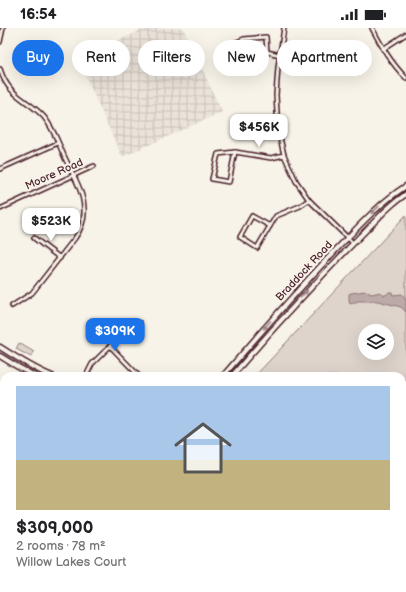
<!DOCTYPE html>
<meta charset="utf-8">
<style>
body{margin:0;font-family:"Balsamiq Sans",sans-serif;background:#f2f2f2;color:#202124;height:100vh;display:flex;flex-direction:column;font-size:15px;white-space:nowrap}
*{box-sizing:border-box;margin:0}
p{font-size:13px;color:#757577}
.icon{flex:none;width:22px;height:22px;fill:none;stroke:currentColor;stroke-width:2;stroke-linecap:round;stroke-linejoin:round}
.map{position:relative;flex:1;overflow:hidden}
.sheet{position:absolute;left:0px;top:344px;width:406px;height:220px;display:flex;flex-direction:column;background:#fff;border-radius:12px 12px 0 0;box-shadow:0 4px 16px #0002}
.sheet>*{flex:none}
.banner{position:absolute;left:12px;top:12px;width:382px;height:36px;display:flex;gap:8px}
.controls{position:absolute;left:358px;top:296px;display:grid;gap:8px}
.controls a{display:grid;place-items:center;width:36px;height:36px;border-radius:50%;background:#fff;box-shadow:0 4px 16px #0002;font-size:20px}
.price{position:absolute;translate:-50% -34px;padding:0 9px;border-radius:8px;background:#fff;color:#222;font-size:13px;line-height:26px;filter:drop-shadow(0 1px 2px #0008)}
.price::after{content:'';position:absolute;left:50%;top:24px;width:12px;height:9px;margin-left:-6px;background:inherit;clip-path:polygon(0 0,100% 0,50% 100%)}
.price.current{background:#1a73e8;color:#fff}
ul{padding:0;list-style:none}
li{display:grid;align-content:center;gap:8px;height:212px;padding:0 16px}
li span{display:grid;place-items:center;height:124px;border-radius:0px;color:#555}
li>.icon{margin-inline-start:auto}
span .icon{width:72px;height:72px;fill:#fffc;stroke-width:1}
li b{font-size:17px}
.tag{padding:0 14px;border-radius:18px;background:#fff;box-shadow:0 4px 16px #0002;font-size:14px;line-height:36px}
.tag.current{background:#1a73e8;color:#fff}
.status{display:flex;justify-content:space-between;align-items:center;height:28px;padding:0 20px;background:#fff;direction:ltr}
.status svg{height:11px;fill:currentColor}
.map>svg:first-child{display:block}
.industrial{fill:url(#industrial-grid)}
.grass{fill:#ded4cc;stroke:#947a7c;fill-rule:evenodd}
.forest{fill:url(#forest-firs);stroke:#947a7c}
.park{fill:url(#park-crowns);stroke:#947a7c}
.water{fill:#bcaaa7;stroke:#8e7275}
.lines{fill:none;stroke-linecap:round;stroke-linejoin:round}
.street-casing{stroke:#4a1f2b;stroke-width:6}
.secondary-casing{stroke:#4a1f2b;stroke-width:7}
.street{stroke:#f7f3e8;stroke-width:3}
.secondary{stroke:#f7f3e8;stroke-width:4}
.oneway{fill:#a0898a}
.labels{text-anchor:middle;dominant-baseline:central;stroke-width:4;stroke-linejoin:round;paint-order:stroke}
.street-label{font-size:11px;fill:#4a1f2b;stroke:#f7f3e8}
</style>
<div class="status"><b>16:54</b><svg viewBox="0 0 49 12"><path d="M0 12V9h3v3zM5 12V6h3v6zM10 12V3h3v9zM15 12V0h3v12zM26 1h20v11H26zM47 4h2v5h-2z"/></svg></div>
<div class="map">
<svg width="406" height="564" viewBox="0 0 406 564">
<defs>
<pattern id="industrial-grid" width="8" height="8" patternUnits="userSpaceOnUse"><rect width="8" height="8" fill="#eae3da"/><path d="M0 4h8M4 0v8" fill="none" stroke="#cac2bb"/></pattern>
<pattern id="forest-firs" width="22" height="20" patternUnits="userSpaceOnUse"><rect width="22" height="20" fill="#ded4cc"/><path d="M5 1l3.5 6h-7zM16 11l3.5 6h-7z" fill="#c0b6af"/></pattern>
<pattern id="park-crowns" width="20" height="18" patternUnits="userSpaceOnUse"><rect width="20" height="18" fill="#ded4cc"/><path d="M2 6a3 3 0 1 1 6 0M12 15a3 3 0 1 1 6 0" fill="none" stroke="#c0b6af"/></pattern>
</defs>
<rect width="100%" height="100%" fill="#f7f3e8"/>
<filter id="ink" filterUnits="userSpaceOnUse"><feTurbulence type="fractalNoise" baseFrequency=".025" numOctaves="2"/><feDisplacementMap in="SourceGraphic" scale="8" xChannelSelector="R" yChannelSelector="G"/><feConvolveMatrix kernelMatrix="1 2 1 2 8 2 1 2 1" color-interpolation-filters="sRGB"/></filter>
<g filter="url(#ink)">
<polygon class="industrial" points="146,0 183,0 222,84 122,129 78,31"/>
<g class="grass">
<path d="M 406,187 L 406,458 L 402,457 L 402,348 L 255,348 ZM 365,303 L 387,303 L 387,325 L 365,325 Z"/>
<polygon points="19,315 34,324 31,329 16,321"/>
<polygon points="402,473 406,474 406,564 162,564 162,560 402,560"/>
</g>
<polygon class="forest" points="402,557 406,557 406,564 347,564 346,560 384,560 389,562 393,560 402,560"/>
<polygon class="park" points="4,541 4,560 162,560 162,564 0,564 0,543"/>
<polygon class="water" points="366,263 371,266 381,264 384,267 386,267 389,264 392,264 393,267 402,266 406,271 406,284 401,279 378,273 358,273 350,276 349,272 349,266 351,265"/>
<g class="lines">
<defs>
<g id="street">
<polyline points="284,0 278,39 276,67 278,101 284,127 296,153 309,172 353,215"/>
<path d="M 372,0 C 382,19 391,35 406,50"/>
<polygon points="266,9 267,24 260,24 235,38 225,19 244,11"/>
<polyline points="0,14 3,0"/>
<polyline points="383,21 406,6"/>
<polyline points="267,24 280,27"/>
<path d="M 0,41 C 9,70 27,70 44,89 C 54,101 59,117 65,130 C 72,145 84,164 84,181 C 85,191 81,201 75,210 L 32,265 L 12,278"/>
<polygon points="235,124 229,154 212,151 218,126"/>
<polyline points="235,124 271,130 284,127"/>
<polyline points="0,141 58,115"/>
<polyline points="0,181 94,138"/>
<polygon points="252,188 270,198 257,220 240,209"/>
<polyline points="270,198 276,188 300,178 309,172"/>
<polyline points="34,210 60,230"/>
<polyline points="110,318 139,348"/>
<polyline points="86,348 92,336 129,299 135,296 140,295"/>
</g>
<g id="secondary">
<path d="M 0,319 C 17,330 34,341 52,348"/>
<polyline points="0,328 18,339 35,348"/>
<path d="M 223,348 C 259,306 296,264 334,224 C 357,200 378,176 406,158"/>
<path d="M 232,348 C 281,291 331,237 384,184 L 394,175 L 406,166"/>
<polyline points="402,467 406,469"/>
<polyline points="0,537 4,535"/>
<polyline points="0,544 4,542"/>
</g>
</defs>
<use href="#street" class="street-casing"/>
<use href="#secondary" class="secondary-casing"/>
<use href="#street" class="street"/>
<use href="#secondary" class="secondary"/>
</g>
<defs><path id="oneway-solid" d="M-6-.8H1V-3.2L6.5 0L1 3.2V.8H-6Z"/></defs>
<g class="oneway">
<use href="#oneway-solid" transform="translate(375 182) rotate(136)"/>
<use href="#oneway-solid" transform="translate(304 266) rotate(-47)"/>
<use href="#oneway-solid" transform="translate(267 297) rotate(131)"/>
</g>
</g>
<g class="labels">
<g class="street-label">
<text transform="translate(54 146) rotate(-24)">Moore Road</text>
<text transform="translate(304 243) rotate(-47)">Braddock Road</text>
</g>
</g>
</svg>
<div class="controls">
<a><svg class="icon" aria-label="layers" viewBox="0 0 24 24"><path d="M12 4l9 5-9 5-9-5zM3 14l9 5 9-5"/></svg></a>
</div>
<b class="price" style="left:259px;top:120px">$456K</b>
<b class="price" style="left:51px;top:214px">$523K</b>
<b class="price current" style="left:115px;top:324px">$309K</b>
<div class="banner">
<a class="tag current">Buy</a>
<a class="tag">Rent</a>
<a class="tag">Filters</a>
<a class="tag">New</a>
<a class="tag">Apartment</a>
</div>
<section class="sheet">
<ul>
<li><span style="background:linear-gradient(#a9c7e8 60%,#c2b280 0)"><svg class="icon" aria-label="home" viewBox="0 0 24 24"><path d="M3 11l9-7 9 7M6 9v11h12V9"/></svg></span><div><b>$309,000</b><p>2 rooms · 78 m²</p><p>Willow Lakes Court</p></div></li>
</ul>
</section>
</div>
